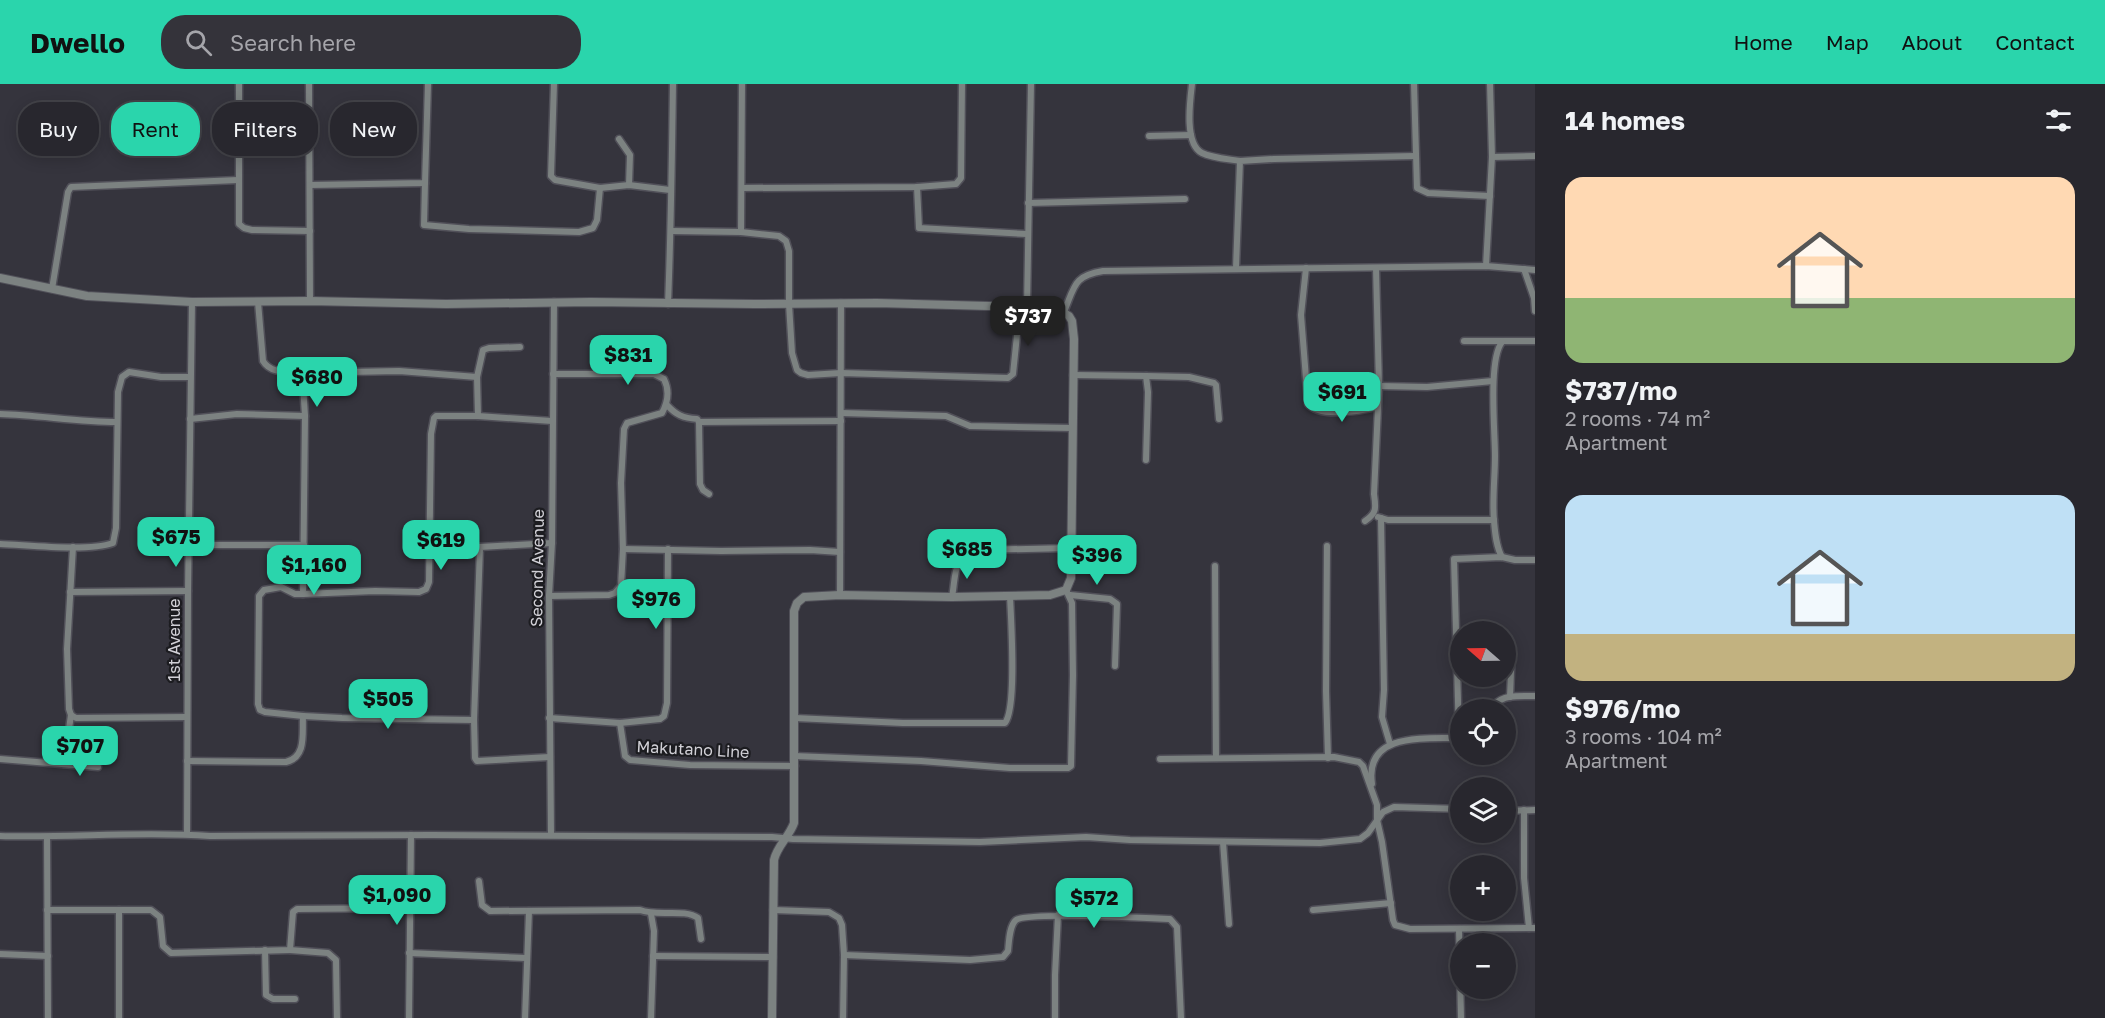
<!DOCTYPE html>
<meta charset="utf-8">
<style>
body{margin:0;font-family:"Golos Text",sans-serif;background:#34333a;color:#f1f3f6;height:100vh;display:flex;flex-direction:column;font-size:22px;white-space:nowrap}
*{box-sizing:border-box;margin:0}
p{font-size:20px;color:#a5a5aa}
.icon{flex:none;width:33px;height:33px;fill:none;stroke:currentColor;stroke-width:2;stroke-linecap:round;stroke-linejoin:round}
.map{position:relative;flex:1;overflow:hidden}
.panel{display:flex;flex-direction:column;background:#28272e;width:570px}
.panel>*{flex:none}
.hud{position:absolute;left:18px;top:18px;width:570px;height:54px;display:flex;gap:12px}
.needle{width:39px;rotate:290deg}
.controls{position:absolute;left:1450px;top:537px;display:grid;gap:12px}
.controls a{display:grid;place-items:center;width:66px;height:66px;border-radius:50%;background:#28272e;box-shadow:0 3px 15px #0003,0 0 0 2px #44444a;font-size:30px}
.price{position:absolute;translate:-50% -51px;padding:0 14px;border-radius:12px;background:#2ad5ac;color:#111;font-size:20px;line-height:39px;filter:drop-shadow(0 2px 3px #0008)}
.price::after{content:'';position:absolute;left:50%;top:36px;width:18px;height:14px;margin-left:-9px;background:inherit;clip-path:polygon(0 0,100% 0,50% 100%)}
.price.current{background:#222;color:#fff}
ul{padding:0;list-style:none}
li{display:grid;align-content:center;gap:12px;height:318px;padding:0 30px}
li span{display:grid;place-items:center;height:186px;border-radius:18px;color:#555}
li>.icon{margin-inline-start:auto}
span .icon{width:108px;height:108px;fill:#fffc;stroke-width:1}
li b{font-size:26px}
h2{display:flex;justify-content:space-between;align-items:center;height:72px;padding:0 30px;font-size:26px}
.pill{padding:0 21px;border-radius:24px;background:#28272e;box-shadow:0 3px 15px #0003,0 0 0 2px #44444a;font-size:21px;line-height:54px}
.pill.current{background:#2ad5ac;color:#111}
header{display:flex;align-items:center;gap:36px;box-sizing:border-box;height:84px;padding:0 30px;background:#2ad5ac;color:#111}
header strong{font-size:28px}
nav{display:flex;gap:33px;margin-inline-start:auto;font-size:21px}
.search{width:420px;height:54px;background:#34333a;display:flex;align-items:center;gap:15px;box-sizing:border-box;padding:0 21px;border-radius:24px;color:#a5a5aa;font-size:22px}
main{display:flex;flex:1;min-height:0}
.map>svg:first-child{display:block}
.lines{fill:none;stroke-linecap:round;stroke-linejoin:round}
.minor-casing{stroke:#515059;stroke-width:9}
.tertiary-casing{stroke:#515059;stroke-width:10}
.minor{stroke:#7c8281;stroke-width:6}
.tertiary{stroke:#7c8281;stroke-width:8}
.labels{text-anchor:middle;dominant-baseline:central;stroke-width:4.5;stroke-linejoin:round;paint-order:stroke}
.street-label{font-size:16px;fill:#d1d0d6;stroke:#1c1c20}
</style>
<header>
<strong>Dwello</strong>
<div class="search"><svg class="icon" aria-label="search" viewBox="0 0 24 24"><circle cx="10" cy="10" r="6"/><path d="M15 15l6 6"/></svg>Search here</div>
<nav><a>Home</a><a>Map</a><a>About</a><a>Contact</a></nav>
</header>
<main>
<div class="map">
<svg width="1535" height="934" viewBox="0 0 1535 934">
<rect width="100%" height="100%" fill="#35343d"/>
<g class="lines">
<defs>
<g id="minor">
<polyline points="239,0 239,140 244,144 252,146 310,147"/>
<polyline points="309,0 310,217"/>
<polyline points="554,0 551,92 555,96 600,104 629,101 670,106"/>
<path d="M 1192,0 C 1190,17 1184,60 1202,69 C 1212,74 1228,75 1240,77"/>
<polyline points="1414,0 1417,104 1428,109 1490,112"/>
<polyline points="1149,52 1191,51"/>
<polyline points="619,55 630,71 629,101"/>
<polyline points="1492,73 1535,72"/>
<polyline points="425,99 424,141 469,145 579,148 593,144 597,136 600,104"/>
<polyline points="310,101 425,99 428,0"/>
<polyline points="917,103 919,144 1027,150"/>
<polyline points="742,104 917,103 956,100 961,94 962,0"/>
<polyline points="1028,119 1185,115"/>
<polyline points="672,147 741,148 742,0"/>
<polyline points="741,148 779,152 786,157 789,167 789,220 792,269 797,286 801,289 808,291 841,289 1008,294 1013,290 1020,222"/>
<polyline points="1486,182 1492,73 1490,0"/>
<polyline points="1236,184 1240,77 1274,75 1415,72"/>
<path d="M 1306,184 L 1301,231 L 1308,320 C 1319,334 1361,327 1376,323"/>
<polyline points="1524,185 1534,214 1535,227"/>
<polyline points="52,205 68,108 71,103 238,96"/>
<path d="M 668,220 C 671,147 672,73 673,0"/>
<polyline points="1027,222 1031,0"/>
<path d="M 1064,228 C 1075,202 1073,192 1103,187 L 1486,182 L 1535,186"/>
<polyline points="1464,257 1535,257"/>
<polyline points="299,289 399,287 477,293"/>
<polyline points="1073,291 1146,292 1148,308 1146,376"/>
<polyline points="1146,292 1189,293 1214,299 1216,301 1219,335"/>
<polyline points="1379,302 1427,303 1493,297"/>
<path d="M 667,321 C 676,331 683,334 697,335 L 699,338 L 700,400 L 703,406 L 709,410"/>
<polyline points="841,329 946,332 970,342 1072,344"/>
<path d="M 0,330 C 39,331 78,338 117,338"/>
<polyline points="478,332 477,293 483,266 489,264 520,263"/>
<polyline points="190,335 237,330 305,332"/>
<polyline points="699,338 841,337"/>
<polyline points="1378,433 1388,436 1494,436"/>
<polyline points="1381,434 1384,606 1382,633 1390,660"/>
<path d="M 1365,437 C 1377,429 1376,424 1374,410 L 1379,302 L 1376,184"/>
<path d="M 0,460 C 28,461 88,468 113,459 L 116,444 L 118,308 L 122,293 L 129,288 L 161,293 L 190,293"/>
<polyline points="188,461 304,461"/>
<polyline points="1327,462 1326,607 1328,674"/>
<polyline points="73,463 67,565 69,625 71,631 76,634 187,633"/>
<polyline points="429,463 463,462 480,463"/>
<polyline points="623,465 721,467 810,466 840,468"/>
<path d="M 1502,473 C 1496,463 1495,448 1494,437 C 1492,416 1495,393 1495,372 C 1495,347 1488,276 1502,258"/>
<polyline points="1215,482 1216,674"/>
<polyline points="70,508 188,507"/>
<polyline points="303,510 375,507 419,508 426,505 429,498 431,350 434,334 436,332 478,332 552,337"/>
<polyline points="840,511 841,219"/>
<polyline points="1070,511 1110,515 1117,520 1115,582"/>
<path d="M 549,512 L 609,511 L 615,509 L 621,502 L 623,465 L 621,399 L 624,345 L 627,339 L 662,329 C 668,318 670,307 664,295 L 654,290 L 553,290"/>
<path d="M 952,513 C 956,492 952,475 975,466 L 1071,464"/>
<polyline points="1510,613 1512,563"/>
<path d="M 1494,626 L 1494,621 C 1504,610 1520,612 1535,612"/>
<polyline points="303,632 342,634 474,636"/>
<polyline points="549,634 620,639 660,635 664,632 667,619 668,465"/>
<path d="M 795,634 L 903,639 L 1005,639 C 1017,624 1011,536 1010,512"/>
<polyline points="620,639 625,672 630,676 690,681 795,682"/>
<polyline points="1459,654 1454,475 1502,473 1515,476 1535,476"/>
<polyline points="794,672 921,677 1010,684 1068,684 1071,682 1073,591 1072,519 1066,506"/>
<polyline points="550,673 477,677 475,674 474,636 480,463 552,459"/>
<polyline points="0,675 98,683"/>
<polyline points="1160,675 1334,673 1359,678 1363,682 1377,721 1377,736 1382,758 1393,836 1395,841 1410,845 1535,844"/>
<path d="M 187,677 L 286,678 C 307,673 302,649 303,632 L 265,628 L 260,626 L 258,620 L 259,512 L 264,506 L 281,503 L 295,510 L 303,510 L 305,332 L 303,300 L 299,289 C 286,288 270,289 263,277 L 258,218"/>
<polyline points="64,680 71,631"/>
<path d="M 1372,700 C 1364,647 1427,655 1461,654"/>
<polyline points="1524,726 1524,794 1529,844"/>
<polyline points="1506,727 1535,726"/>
<polyline points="187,750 188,507 192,218"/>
<polyline points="551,751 549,512 552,459 554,218"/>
<path d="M 0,752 C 70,754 141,747 210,752 L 431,751 L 772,753 L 793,755 L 980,758 L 1086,753 L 1130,756 L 1320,759 L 1360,755 L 1368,749 L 1383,728 L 1394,723 L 1461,725"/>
<polyline points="47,753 48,934"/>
<polyline points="1223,758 1229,840"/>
<path d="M 479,797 L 482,821 L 490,827 L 640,826 C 658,833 684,824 698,834 L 701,855"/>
<polyline points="47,826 151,826 160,833 163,862 171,869 290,866 293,828 297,825 409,824"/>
<polyline points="773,826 829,828 839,834 842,841 844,871 843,934"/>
<polyline points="1313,826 1391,819"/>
<polyline points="651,830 654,847 651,934"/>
<polyline points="1459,845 1461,934"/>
<polyline points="265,866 266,911 273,915 295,915"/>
<polyline points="290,866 328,869 336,876 337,934"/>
<polyline points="409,869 526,874"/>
<polyline points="0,870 48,872"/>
<path d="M 844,871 L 970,876 L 1003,873 L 1008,867 C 1009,859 1009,842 1016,836 C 1026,828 1149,834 1170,835 L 1177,843 L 1181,934"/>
<polyline points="653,872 773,873"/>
<polyline points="119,934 119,826"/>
<polyline points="409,934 411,751"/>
<polyline points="525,934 529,827"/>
<polyline points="1055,934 1055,891 1058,831"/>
</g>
<path id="tertiary" d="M 0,194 L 87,212 L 192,218 L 310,217 L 446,220 L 591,218 L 755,220 L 877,219 L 989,222 L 1046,221 L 1055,223 L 1069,232 L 1072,237 L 1074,255 L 1071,494 L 1066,506 L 1050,511 L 952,513 L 840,511 L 804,513 L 797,519 L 794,527 L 794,739 C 789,753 777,762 774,776 L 772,934"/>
</defs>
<use href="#minor" class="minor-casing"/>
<use href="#tertiary" class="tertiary-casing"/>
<use href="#minor" class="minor"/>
<use href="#tertiary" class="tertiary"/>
</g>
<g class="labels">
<g class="street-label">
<text transform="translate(537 484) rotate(-89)">Second Avenue</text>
<text transform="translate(174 556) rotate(-90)">1st Avenue</text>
<text transform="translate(693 665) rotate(3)">Makutano Line</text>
</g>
</g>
</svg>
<div class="controls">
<a><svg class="needle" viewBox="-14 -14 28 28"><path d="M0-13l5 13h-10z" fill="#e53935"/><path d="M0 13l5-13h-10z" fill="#a5a5aa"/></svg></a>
<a><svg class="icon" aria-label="locate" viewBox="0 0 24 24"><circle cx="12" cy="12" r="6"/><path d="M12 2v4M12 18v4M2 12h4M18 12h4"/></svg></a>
<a><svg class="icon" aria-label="layers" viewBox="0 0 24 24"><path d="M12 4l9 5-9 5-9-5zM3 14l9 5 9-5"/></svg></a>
<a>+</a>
<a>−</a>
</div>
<b class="price current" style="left:1028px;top:263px">$737</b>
<b class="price" style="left:628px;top:302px">$831</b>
<b class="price" style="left:317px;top:324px">$680</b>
<b class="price" style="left:1342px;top:339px">$691</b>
<b class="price" style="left:176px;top:484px">$675</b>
<b class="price" style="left:441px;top:487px">$619</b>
<b class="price" style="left:967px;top:496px">$685</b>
<b class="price" style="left:1097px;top:502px">$396</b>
<b class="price" style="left:314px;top:512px">$1,160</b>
<b class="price" style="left:656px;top:546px">$976</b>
<b class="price" style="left:388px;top:646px">$505</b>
<b class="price" style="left:80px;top:693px">$707</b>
<b class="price" style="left:397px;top:842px">$1,090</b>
<b class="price" style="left:1094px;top:845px">$572</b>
<div class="hud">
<a class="pill">Buy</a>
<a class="pill current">Rent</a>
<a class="pill">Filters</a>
<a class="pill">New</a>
</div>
</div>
<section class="panel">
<h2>14 homes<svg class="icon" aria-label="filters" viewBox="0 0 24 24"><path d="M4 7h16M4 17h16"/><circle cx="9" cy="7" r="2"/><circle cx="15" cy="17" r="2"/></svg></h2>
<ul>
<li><span style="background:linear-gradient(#ffd9b3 65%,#8fb573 0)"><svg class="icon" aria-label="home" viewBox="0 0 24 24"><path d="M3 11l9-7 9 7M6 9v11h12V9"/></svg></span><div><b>$737/mo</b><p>2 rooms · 74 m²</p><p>Apartment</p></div></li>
<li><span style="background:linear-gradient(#bfe0f5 75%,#c2b280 0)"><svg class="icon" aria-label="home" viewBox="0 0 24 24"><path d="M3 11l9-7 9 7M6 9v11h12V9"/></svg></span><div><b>$976/mo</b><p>3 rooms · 104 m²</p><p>Apartment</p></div></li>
</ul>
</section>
</main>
